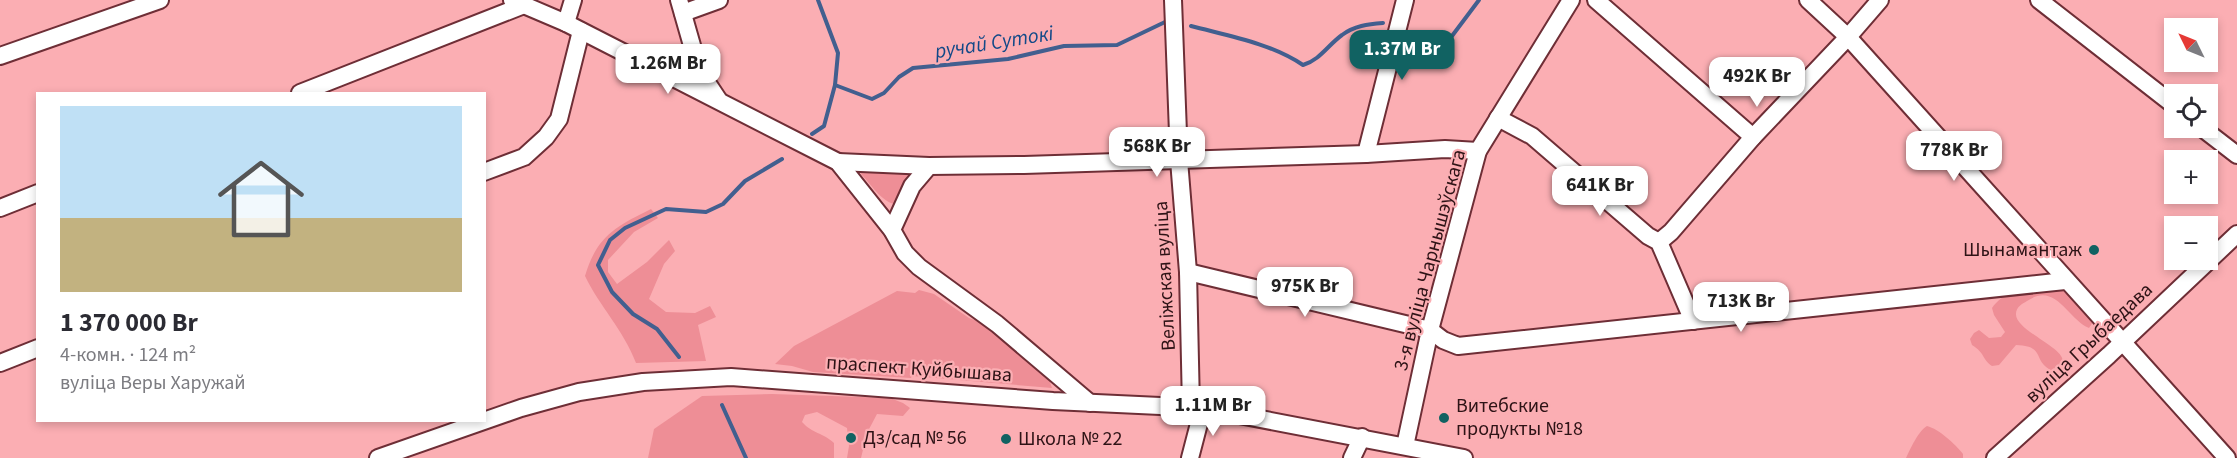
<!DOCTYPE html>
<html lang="ru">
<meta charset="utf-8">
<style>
body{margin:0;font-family:"Source Sans 3",sans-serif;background:#f7f7f7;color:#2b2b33;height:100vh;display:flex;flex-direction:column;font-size:22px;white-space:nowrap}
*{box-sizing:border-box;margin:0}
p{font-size:20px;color:#7c7c81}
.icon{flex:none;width:33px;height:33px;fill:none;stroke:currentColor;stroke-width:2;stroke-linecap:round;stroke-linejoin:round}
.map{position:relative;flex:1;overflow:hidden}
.panel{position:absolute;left:36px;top:92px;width:450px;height:330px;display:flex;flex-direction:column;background:#fff;border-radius:0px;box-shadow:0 3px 9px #0003}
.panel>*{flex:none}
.needle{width:39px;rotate:313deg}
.buttons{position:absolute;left:2164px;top:18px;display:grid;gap:12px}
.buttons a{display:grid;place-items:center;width:54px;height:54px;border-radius:0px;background:#fff;box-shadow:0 3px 9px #0003;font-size:30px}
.price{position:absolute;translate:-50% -51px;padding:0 14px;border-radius:12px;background:#fff;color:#222;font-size:20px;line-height:39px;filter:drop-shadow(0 2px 3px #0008)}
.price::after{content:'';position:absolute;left:50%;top:36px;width:18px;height:14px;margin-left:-9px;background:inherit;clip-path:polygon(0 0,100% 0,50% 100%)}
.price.selected{background:#116262;color:#fff}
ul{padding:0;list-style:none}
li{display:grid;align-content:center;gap:12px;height:318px;padding:0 24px}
li span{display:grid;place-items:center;height:186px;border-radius:0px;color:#555}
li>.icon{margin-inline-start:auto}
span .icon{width:108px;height:108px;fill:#fffc;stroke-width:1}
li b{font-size:26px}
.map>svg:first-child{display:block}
.green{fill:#ee8e96}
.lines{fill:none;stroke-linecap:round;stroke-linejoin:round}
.stream{stroke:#425f8f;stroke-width:4}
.minor-casing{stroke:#6e2e36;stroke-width:20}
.minor{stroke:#fff;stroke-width:16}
.poi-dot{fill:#116262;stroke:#fbaeb3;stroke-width:2}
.labels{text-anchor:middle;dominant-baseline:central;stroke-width:4.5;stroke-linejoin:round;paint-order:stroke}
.poi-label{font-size:20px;fill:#2e1316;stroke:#fbaeb3;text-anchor:start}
.street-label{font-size:20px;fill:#2e1316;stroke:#fbaeb3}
.water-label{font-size:21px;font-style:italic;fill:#124988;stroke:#fbaeb3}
</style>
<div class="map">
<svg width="2237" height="458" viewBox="0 0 2237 458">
<rect width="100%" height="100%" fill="#fbaeb3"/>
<g class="green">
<path d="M 863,169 L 911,173 L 914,176 L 900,205 C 883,205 872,185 861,174 Z"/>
<path d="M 651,209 L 658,218 L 634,232 L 608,260 L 608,272 L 617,284 L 647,262 L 669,240 L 675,251 L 664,264 L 649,299 L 666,312 L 695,313 L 710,306 L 716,317 L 698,325 L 706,361 L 636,363 C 623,329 600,307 585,276 C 597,236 615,227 651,209 Z"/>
<path d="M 2050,286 C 2070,291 2082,306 2093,322 L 2089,328 C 2068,320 2056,281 2027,301 C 2022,304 2016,307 2016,314 C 2015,334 2091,356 2051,370 C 2032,360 2046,346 2016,345 L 1999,365 L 1992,366 C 1982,359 1985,353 1972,345 L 1970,339 L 1974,333 L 1979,330 L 1989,338 L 2001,337 L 2005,332 L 1994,315 L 1992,308 C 2006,288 2027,290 2050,286 Z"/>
<polygon points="919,290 934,294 969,318 994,327 1011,344 1013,349 1046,371 1052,388 912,376 911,378 813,372 792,366 775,364 794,346 897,291 915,293"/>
<path d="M 772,394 L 890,398 L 903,403 L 910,408 L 903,416 L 877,414 L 867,433 L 861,458 L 847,458 L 849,446 L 847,428 L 817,412 L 805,415 L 802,422 C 813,434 822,432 834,443 L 834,458 L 648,458 L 654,429 L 702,396 Z"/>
<path d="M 1927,426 C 1939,429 1955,444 1963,454 L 1963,458 L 1906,458 C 1910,449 1919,430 1927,426 Z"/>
</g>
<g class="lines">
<g class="stream">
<path d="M 1191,26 C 1229,36 1270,43 1303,65 C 1320,60 1328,45 1342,35 C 1354,26 1368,24 1383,23"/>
<polyline points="1415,33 1433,40 1452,36 1479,0"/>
<polyline points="835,85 872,99 884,93 899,77 913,68 1008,59 1064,46 1117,45 1165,22"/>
<polyline points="812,134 824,126 835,85 838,53 818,0"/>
<polyline points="679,357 657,329 633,314 612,292 598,265 610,240 625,228 666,209 706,212 723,204 745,181 782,159"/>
<polyline points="722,405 746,458"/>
</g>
<defs>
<g id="minor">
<polyline points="512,0 566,23 838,162 892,230 905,253 919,267 997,324 1090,403"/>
<polyline points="679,0 695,56 704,78 718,99"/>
<polyline points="1173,0 1179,160 1188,272 1191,407"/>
<polyline points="1596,0 1753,137"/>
<polyline points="1808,0 1848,37 2227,458"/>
<polyline points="2039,0 2175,106"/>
<polyline points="683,13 719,0"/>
<polyline points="566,23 573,0"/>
<polyline points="0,56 160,0"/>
<polyline points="300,93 524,5"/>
<polyline points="1498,118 1532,136 1648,236 1659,242 1693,321"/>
<polyline points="2202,128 2237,155"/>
<polyline points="1366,154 1405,0"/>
<polyline points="838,162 929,166 1024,165 1366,154 1445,149 1478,151"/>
<polyline points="484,172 524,157 546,137 559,119 581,31"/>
<polyline points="0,208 38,193"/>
<polyline points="892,230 912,186 929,166"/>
<polyline points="1659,242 1671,232 1753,137 1848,37 1880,0"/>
<polyline points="1188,272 1430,330 1443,340 1458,346 2065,281"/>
<polyline points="0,363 38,348"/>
<polyline points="1405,446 1430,330 1478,151 1571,0"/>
<polyline points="378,458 521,408 579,392 643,382 731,377 1053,401 1203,408 1464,458"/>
<polyline points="1190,458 1203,408"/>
<polyline points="1352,458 1362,437"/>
<polyline points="1995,458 2109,355 2237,234"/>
</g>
</defs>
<use href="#minor" class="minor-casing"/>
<use href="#minor" class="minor"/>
</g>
<g class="poi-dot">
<circle cx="2094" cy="250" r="6"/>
<circle cx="1444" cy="418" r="6"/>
<circle cx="851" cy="438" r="6"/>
<circle cx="1006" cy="439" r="6"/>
</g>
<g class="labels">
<g class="poi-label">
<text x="2082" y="250" text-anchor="end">Шынамантаж</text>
<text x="1456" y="406">Витебские<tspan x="1456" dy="23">продукты №18</tspan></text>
<text x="863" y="438">Дз/сад № 56</text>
<text x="1018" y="439">Школа № 22</text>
</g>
<g class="street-label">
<text transform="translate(1430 260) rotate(-75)">3-я вуліца Чарнышэўскага</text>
<text transform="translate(1165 276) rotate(-93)">Веліжская вуліца</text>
<text transform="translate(2089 343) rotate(-43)">вуліца Грыбаедава</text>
<text transform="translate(919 369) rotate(4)">праспект Куйбышава</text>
</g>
<g class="water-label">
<text transform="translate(994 42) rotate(-9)">ручай Сутокі</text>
</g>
</g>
</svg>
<div class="buttons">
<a><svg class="needle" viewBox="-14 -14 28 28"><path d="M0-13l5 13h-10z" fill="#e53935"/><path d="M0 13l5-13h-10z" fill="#7c7c81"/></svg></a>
<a><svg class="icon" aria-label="locate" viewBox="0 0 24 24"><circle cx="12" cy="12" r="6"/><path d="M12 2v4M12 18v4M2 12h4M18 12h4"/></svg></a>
<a>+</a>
<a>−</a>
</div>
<b class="price selected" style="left:1402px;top:81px">1.37M Br</b>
<b class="price" style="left:668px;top:95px">1.26M Br</b>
<b class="price" style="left:1757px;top:108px">492K Br</b>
<b class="price" style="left:1157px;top:178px">568K Br</b>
<b class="price" style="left:1954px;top:182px">778K Br</b>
<b class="price" style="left:1600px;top:217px">641K Br</b>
<b class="price" style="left:1305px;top:318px">975K Br</b>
<b class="price" style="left:1741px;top:333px">713K Br</b>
<b class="price" style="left:1213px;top:437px">1.11M Br</b>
<section class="panel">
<ul>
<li><span style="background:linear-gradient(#bfe0f5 60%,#c2b280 0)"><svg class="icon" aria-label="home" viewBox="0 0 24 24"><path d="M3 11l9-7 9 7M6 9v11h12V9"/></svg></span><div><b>1 370 000 Br</b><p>4-комн. · 124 m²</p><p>вуліца Веры Харужай</p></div></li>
</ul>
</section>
</div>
